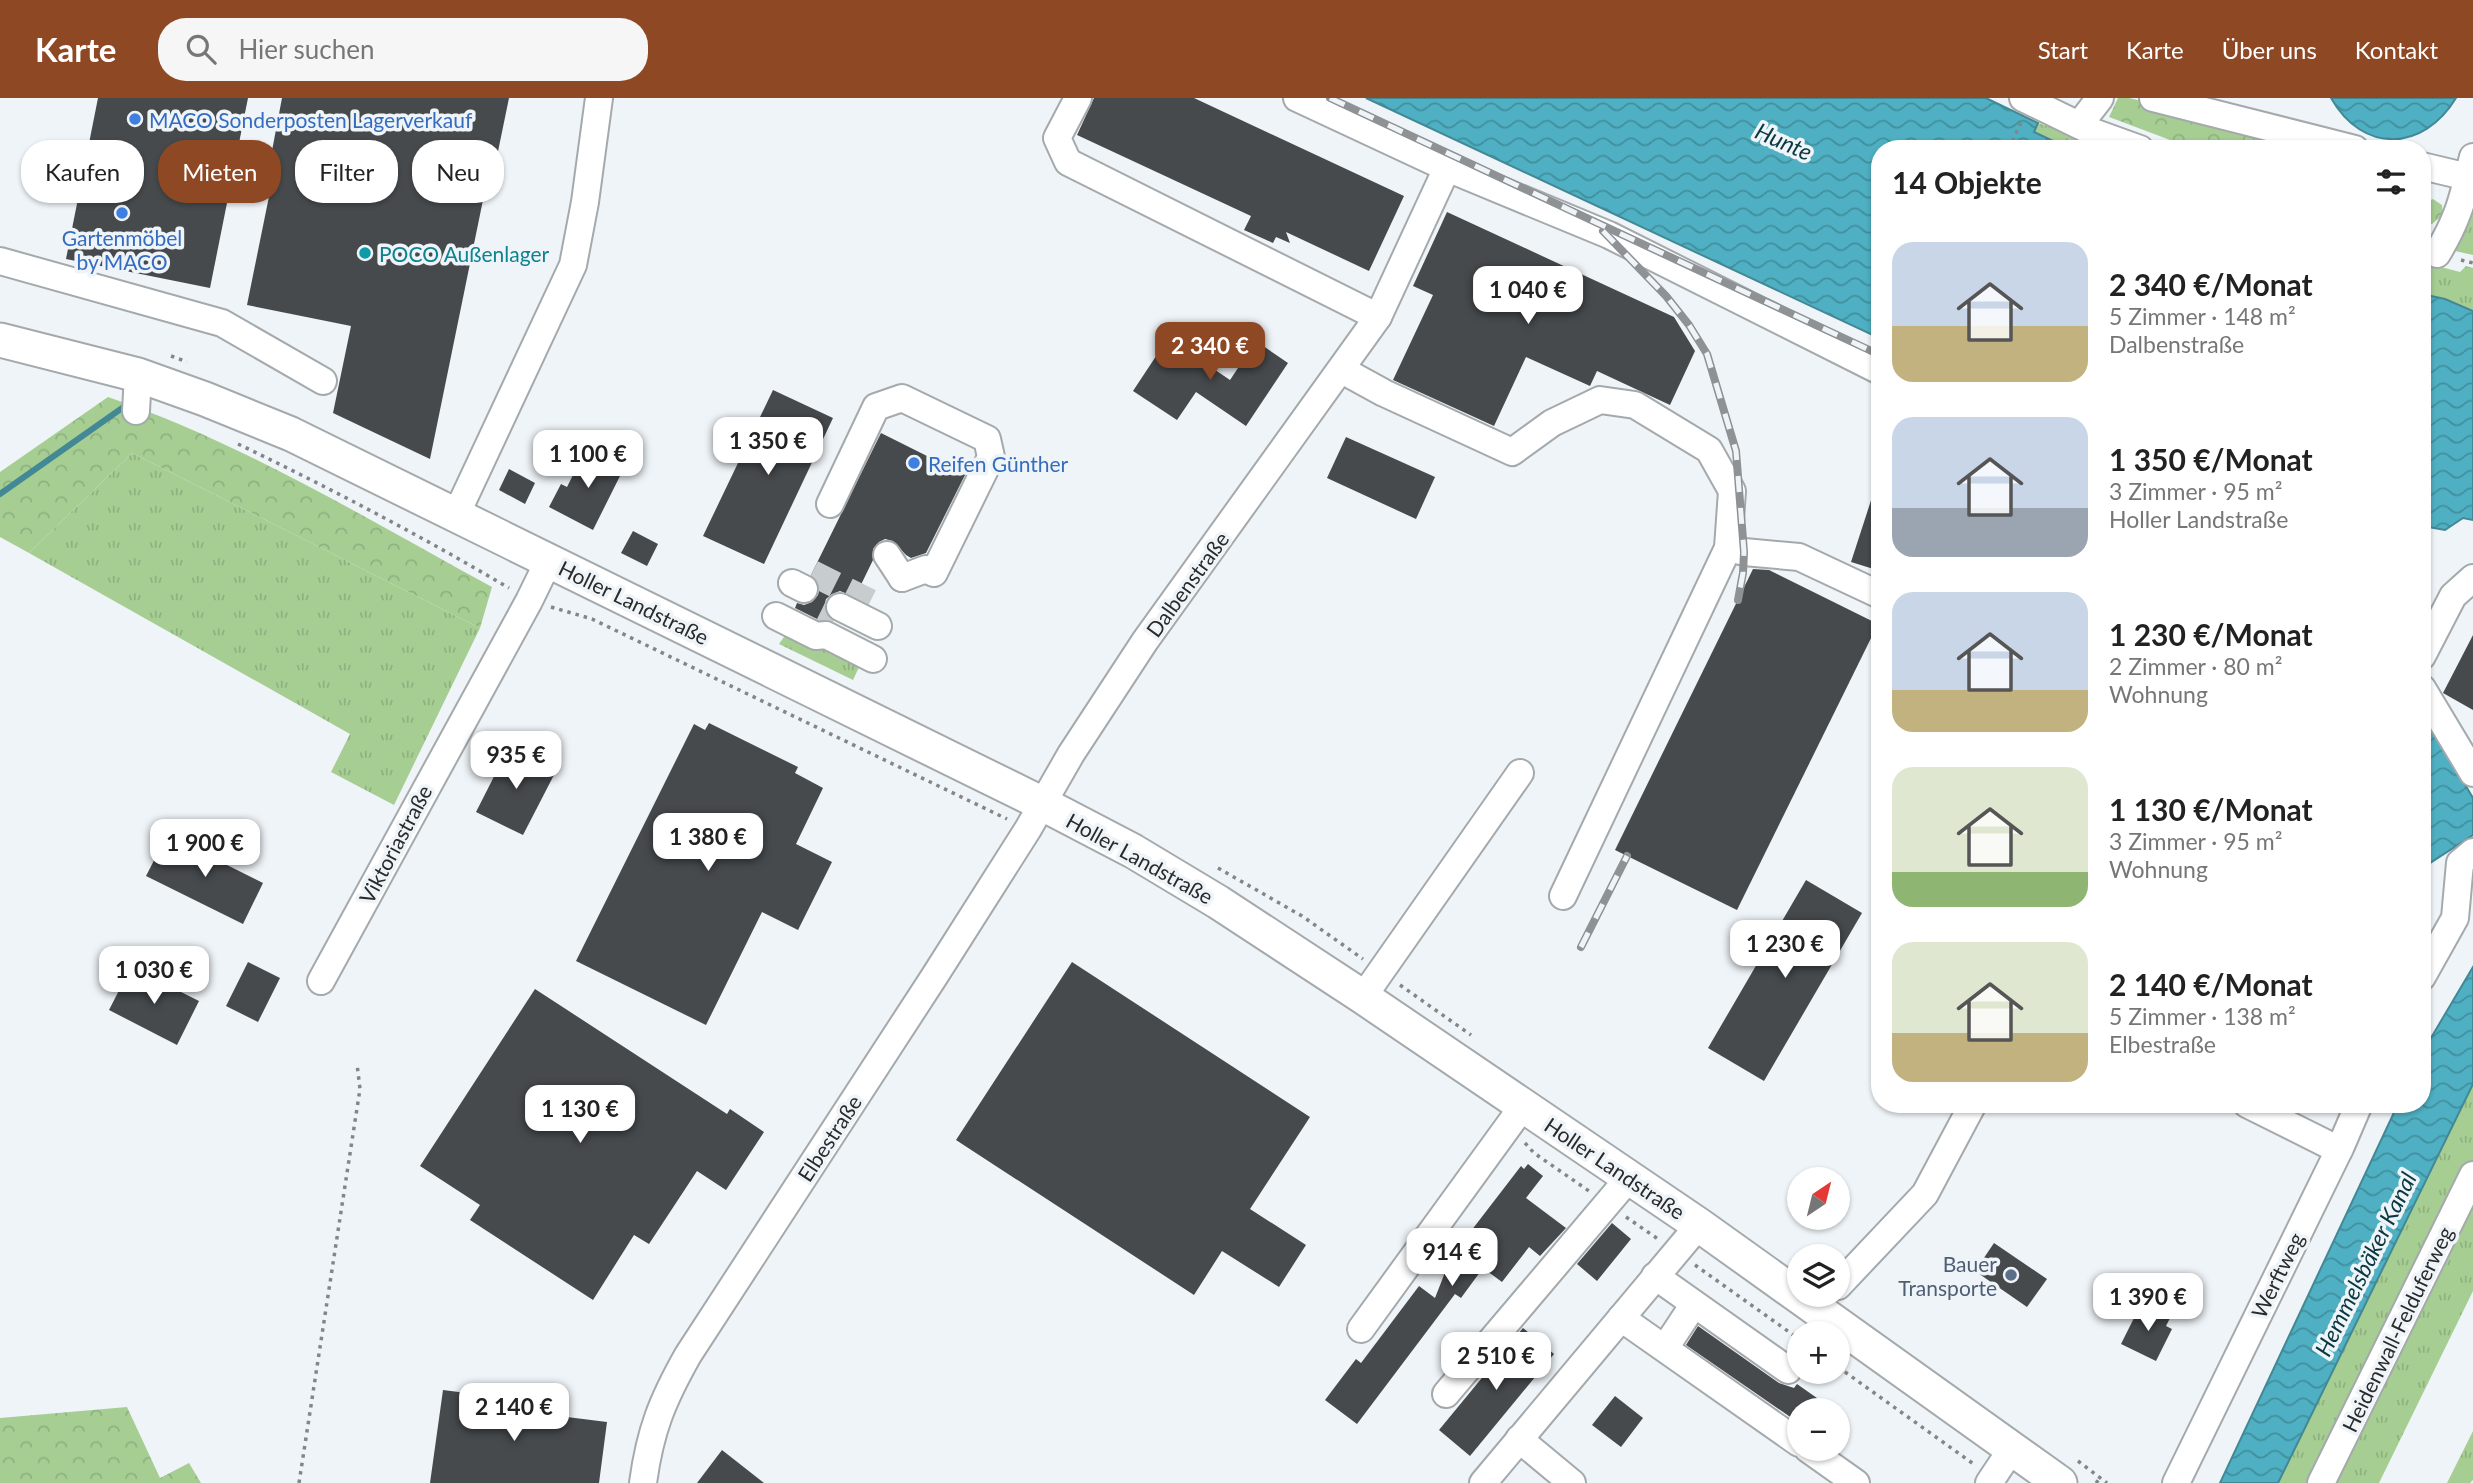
<!DOCTYPE html>
<html lang="de">
<meta charset="utf-8">
<style>
body{margin:0;font-family:Lato,sans-serif;background:#f6f6f6;color:#222;height:100vh;display:flex;flex-direction:column;font-size:26px;white-space:nowrap}
*{box-sizing:border-box;margin:0}
p{font-size:23px;color:#767676}
.icon{flex:none;width:38px;height:38px;fill:none;stroke:currentColor;stroke-width:2;stroke-linecap:round;stroke-linejoin:round}
.map{position:relative;flex:1;overflow:hidden}
.side{position:absolute;left:1871px;top:42px;width:560px;height:973px;display:flex;flex-direction:column;background:#fff;border-radius:28px;box-shadow:0 2px 5px #0004}
.side>*{flex:none}
.banner{position:absolute;left:21px;top:42px;width:665px;height:63px;display:flex;gap:14px}
.needle{width:46px;rotate:35deg}
.controls{position:absolute;left:1787px;top:1069px;display:grid;gap:14px}
.controls a{display:grid;place-items:center;width:63px;height:63px;border-radius:50%;background:#fff;box-shadow:0 2px 5px #0004;font-size:35px}
.price{position:absolute;translate:-50% -60px;padding:0 16px;border-radius:14px;background:#fff;color:#222;font-size:23px;line-height:46px;filter:drop-shadow(0 2px 4px #0008)}
.price::after{content:'';position:absolute;left:50%;top:42px;width:21px;height:16px;margin-left:-10px;background:inherit;clip-path:polygon(0 0,100% 0,50% 100%)}
.price.on{background:#8f4824;color:#fff}
ul{padding:0;list-style:none}
li{display:flex;align-items:center;gap:21px;height:175px;padding:0 21px}
li span{display:grid;place-items:center;flex:none;width:196px;height:140px;border-radius:21px;color:#555}
li>.icon{margin-inline-start:auto}
span .icon{width:84px;height:84px;fill:#fffc;stroke-width:1}
li b{font-size:30px}
h2{display:flex;justify-content:space-between;align-items:center;height:84px;padding:0 21px;font-size:30px}
.pill{padding:0 24px;border-radius:28px;background:#fff;box-shadow:0 2px 5px #0004;font-size:24px;line-height:63px}
.pill.on{background:#8f4824;color:#fff}
header{display:flex;align-items:center;gap:42px;box-sizing:border-box;height:98px;padding:0 35px;background:#8f4824;color:#fff}
header strong{font-size:33px}
nav{display:flex;gap:38px;margin-inline-start:auto;font-size:24px}
.search{width:490px;height:63px;background:#f6f6f6;display:flex;align-items:center;gap:18px;box-sizing:border-box;padding:0 24px;border-radius:28px;color:#767676;font-size:26px}
.map>svg:first-child{display:block}
.grass{fill:url(#grass-tufts)}
.forest{fill:url(#forest-crowns)}
.water{fill:url(#water-waves);stroke:#438895;stroke-width:2}
.lines{fill:none;stroke-linecap:round;stroke-linejoin:round}
.stream{stroke:#438895;stroke-width:6}
.building{fill:#464a4d}
.minor-tunnel{stroke:#c7cccf;stroke-width:26;stroke-dasharray:26 13;stroke-linecap:butt}
.minor-casing{stroke:#a4a9ac;stroke-width:30}
.major-casing{stroke:#a4a9ac;stroke-width:37}
.path{stroke:#828688;stroke-width:3.5;stroke-dasharray:3.5 5;stroke-linecap:butt}
.minor{stroke:#fff;stroke-width:26}
.major{stroke:#fff;stroke-width:33}
.rail-casing{stroke:#8e9294;stroke-width:8}
.rail{stroke:#eff4f8;stroke-width:5;stroke-dasharray:16;stroke-linecap:butt}
.shop-dot{fill:#3f7fe0;stroke:#eff4f8;stroke-width:2.5}
.culture-dot{fill:#0f9aa8;stroke:#eff4f8;stroke-width:2.5}
.service-dot{fill:#5c6f8a;stroke:#eff4f8;stroke-width:2.5}
.labels{text-anchor:middle;dominant-baseline:central;stroke-width:7;stroke-linejoin:round;paint-order:stroke}
.shop-label{font-size:21px;fill:#366cbe;stroke:#eff4f8;text-anchor:start}
.culture-label{font-size:21px;fill:#0d838f;stroke:#eff4f8;text-anchor:start}
.street-label{font-size:21px;fill:#282a2b;stroke:#eff4f8}
.service-label{font-size:21px;fill:#4e5e75;stroke:#eff4f8;text-anchor:end}
.water-label{font-size:23px;font-style:italic;fill:#093840;stroke:#eff4f8}
</style>
<header>
<strong>Karte</strong>
<div class="search"><svg class="icon" aria-label="search" viewBox="0 0 24 24"><circle cx="10" cy="10" r="6"/><path d="M15 15l6 6"/></svg>Hier suchen</div>
<nav><a>Start</a><a>Karte</a><a>Über uns</a><a>Kontakt</a></nav>
</header>
<div class="map">
<svg width="2473" height="1385" viewBox="0 0 2473 1385">
<defs>
<pattern id="grass-tufts" width="24" height="20" patternUnits="userSpaceOnUse" patternTransform="scale(1.75)"><rect width="24" height="20" fill="#a6ce93"/><path d="M3 7l-1-3M5 7V3M7 7l1-3M15 17l-1-3M17 17v-4M19 17l1-3" fill="none" stroke="#8fb17f"/></pattern>
<pattern id="forest-crowns" width="20" height="18" patternUnits="userSpaceOnUse" patternTransform="scale(1.75)"><rect width="20" height="18" fill="#a6ce93"/><path d="M2 6a3 3 0 1 1 6 0M12 15a3 3 0 1 1 6 0" fill="none" stroke="#8fb17f"/></pattern>
<pattern id="water-waves" width="16" height="10" patternUnits="userSpaceOnUse" patternTransform="scale(1.75)"><rect width="16" height="10" fill="#4eb0c2"/><path d="M0 5q4-4 8 0t8 0" fill="none" stroke="#418f9e"/></pattern>
</defs>
<rect width="100%" height="100%" fill="#eff4f8"/>
<g class="grass">
<polygon points="2038,25 2115,51 2070,51 2034,34"/>
<polygon points="2473,112 2473,157 2455,153"/>
<polygon points="2422,164 2460,174 2466,168 2473,170 2473,213 2445,201 2422,196"/>
<polygon points="132,355 480,530 394,707 331,674 350,636 29,455"/>
<polygon points="786,536 819,552 821,548 860,567 853,582 779,546"/>
<polygon points="2473,986 2473,1193 2379,1385 2278,1385"/>
<polygon points="2473,1333 2473,1382 2470,1385 2447,1385"/>
</g>
<g class="forest">
<polygon points="2118,0 2129,0 2255,30 2284,51 2194,51 2109,19"/>
<polygon points="2433,101 2442,107 2443,117 2432,126 2422,130 2422,106"/>
<path d="M 108,299 C 243,345 367,421 492,489 L 480,530 L 132,355 L 29,455 L 0,439 L 0,374 Z"/>
<polygon points="127,1309 160,1380 189,1365 201,1385 0,1385 0,1320"/>
</g>
<g class="water">
<polygon points="1366,0 1986,0 2038,25 2034,34 2070,51 1880,51 1879,240"/>
<path d="M 2331,0 L 2456,0 C 2423,54 2363,56 2331,0 Z"/>
<polygon points="2422,196 2445,201 2473,213 2473,422 2463,420 2445,432 2422,428"/>
<polygon points="2422,615 2473,700 2473,737 2430,765 2422,752"/>
<polygon points="2473,869 2473,986 2278,1385 2220,1385 2398,1006 2422,1006 2422,955"/>
</g>
<g class="lines">
<polyline class="stream" points="0,396 125,308"/>
</g>
<g class="building">
<polygon points="98,0 248,0 210,190 66,161"/>
<polygon points="282,0 509,0 488,102 483,102 430,361 333,315 351,228 247,207 277,59 271,58"/>
<polygon points="1094,0 1194,0 1404,98 1369,173 1286,134 1290,145 1276,139 1273,145 1244,132 1251,118 1077,37"/>
<polygon points="1447,114 1674,219 1695,253 1670,307 1597,273 1590,288 1526,259 1494,328 1393,282 1433,197 1413,188"/>
<polygon points="1168,240 1230,282 1256,243 1288,265 1246,328 1196,294 1177,322 1133,293"/>
<polygon points="773,292 833,320 764,466 703,438"/>
<polygon points="881,335 965,377 926,455 911,460 906,457 893,443 885,441 879,444 873,451 873,462 855,499 840,493 832,496 826,501 824,509 827,517 832,523 819,522 795,510 797,505 804,507 812,504 818,497 820,489 817,483 811,477"/>
<polygon points="1346,339 1435,379 1416,421 1327,380"/>
<polygon points="586,351 624,370 593,432 549,409 561,386 567,389"/>
<polygon points="509,371 535,385 525,406 499,392"/>
<polygon points="1876,387 1880,387 1880,473 1851,464"/>
<polygon points="633,433 658,446 647,468 621,455"/>
<polygon points="1753,471 1769,472 1878,526 1737,812 1615,752"/>
<polygon points="2473,537 2473,612 2443,595"/>
<polygon points="709,625 798,669 795,675 823,690 796,746 832,764 798,832 762,814 706,927 576,863 694,626 705,632"/>
<polygon points="509,649 556,673 523,737 476,714"/>
<polygon points="167,737 263,785 243,826 146,778"/>
<polygon points="1806,782 1862,815 1764,983 1708,950"/>
<polygon points="248,864 280,880 258,924 226,908"/>
<polygon points="1072,864 1310,1019 1250,1111 1306,1147 1279,1189 1222,1153 1194,1197 956,1042"/>
<polygon points="131,869 199,903 177,947 109,912"/>
<polygon points="535,891 727,1016 730,1011 764,1034 726,1092 697,1073 649,1146 634,1137 593,1202 470,1122 480,1107 420,1068"/>
<polygon points="1528,1066 1543,1078 1526,1100 1566,1130 1540,1158 1529,1149 1502,1184 1483,1170 1461,1200 1455,1196 1357,1326 1325,1302 1356,1261 1361,1265 1419,1188 1435,1200 1451,1159 1521,1068 1524,1071"/>
<polygon points="1612,1125 1631,1141 1597,1183 1577,1166"/>
<polygon points="1994,1145 2047,1181 2027,1209 1975,1173"/>
<polygon points="2141,1206 2170,1220 2166,1228 2172,1231 2156,1263 2121,1246"/>
<polygon points="1698,1228 1779,1285 1794,1290 1797,1286 1834,1312 1799,1312 1799,1325 1686,1247"/>
<polygon points="1523,1230 1554,1256 1470,1358 1439,1332"/>
<polygon points="443,1292 561,1307 559,1318 607,1324 599,1385 430,1385"/>
<polygon points="1615,1298 1643,1320 1621,1349 1592,1327"/>
<polygon points="722,1352 764,1385 697,1385"/>
</g>
<g class="lines">
<g class="minor-tunnel">
<polyline points="812,475 870,504"/>
<polyline points="820,515 834,522"/>
</g>
<defs>
<g id="minor">
<polyline points="1078,0 1057,40 1068,64 1378,219"/>
<polyline points="1297,0 1447,70 1609,137 1880,273"/>
<polyline points="2023,0 2093,34 2140,51"/>
<polyline points="2153,0 2355,51"/>
<polyline points="2079,27 2100,0"/>
<polyline points="2422,68 2468,79"/>
<path d="M 2437,156 C 2459,120 2463,99 2473,59"/>
<polyline points="0,163 222,225 323,283"/>
<polyline points="1342,272 1384,295 1512,354 1552,325 1600,302 1635,307 1709,352 1732,393 1728,450 1563,798"/>
<polyline points="136,313 138,277"/>
<polyline points="830,406 876,309 902,300 987,341 991,359 934,475 926,471 902,480"/>
<polyline points="456,417 573,167 585,104 599,0"/>
<polyline points="1728,450 1744,454 1799,459 1880,497"/>
<polyline points="887,457 902,480"/>
<polyline points="792,485 804,491"/>
<polyline points="840,509 878,528"/>
<polyline points="776,518 816,538 826,537 873,561"/>
<polyline points="2422,558 2453,498 2473,480"/>
<polyline points="2422,590 2473,675"/>
<polyline points="2422,879 2455,820 2460,765 2473,754"/>
<polyline points="321,883 529,503 549,462"/>
<polyline points="1363,899 1520,675"/>
<polyline points="2247,1006 2339,1052"/>
<polyline points="1655,1178 1788,1272"/>
<polyline points="1838,1188 1925,1096 1973,1006"/>
<polyline points="1621,1220 1799,1345"/>
<polyline points="1361,1231 1523,1008"/>
<polyline points="1665,1250 1694,1206"/>
<polyline points="1446,1296 1629,1080"/>
<polyline points="1519,1341 1572,1385"/>
<polyline points="1808,1351 1856,1385"/>
<path d="M 643,1385 C 650,1333 662,1303 688,1257 L 934,879 L 1028,731 L 1071,656 L 1145,543 L 1378,219 L 1447,70"/>
<polyline points="1483,1385 1699,1127"/>
<polyline points="1989,1385 2011,1352"/>
<polyline points="2176,1385 2341,1048 2359,1006"/>
<polyline points="2321,1385 2473,1077"/>
</g>
<polyline id="major" points="0,242 138,277 205,301 291,336 1043,706 1133,753 1218,804 1363,899 1699,1127 2060,1385"/>
</defs>
<use href="#minor" class="minor-casing"/>
<use href="#major" class="major-casing"/>
<g class="path">
<polyline points="2009,51 2021,24"/>
<polyline points="2461,162 2473,165"/>
<polyline points="171,258 187,264"/>
<path d="M 238,346 C 330,390 421,438 509,490"/>
<polyline points="551,509 592,521 1007,721"/>
<polyline points="1218,770 1302,818 1363,861"/>
<polyline points="1400,887 1471,937"/>
<polyline points="1525,1045 1534,1055 1589,1093"/>
<polyline points="1626,1119 1658,1141"/>
<polyline points="1695,1167 1799,1241"/>
<polyline points="1838,1269 1975,1367"/>
<polyline points="2078,1363 2107,1385"/>
<polyline points="299,1385 360,991 357,966"/>
<polyline points="2096,1385 2101,1379"/>
</g>
<use href="#minor" class="minor"/>
<use href="#major" class="major"/>
<defs>
<g id="rail">
<polyline points="1330,0 1880,257"/>
<polyline points="1603,133 1666,198 1689,227 1707,256 1736,353 1744,454 1743,475 1738,502"/>
<polyline points="1581,849 1627,758"/>
</g>
</defs>
<use href="#rail" class="rail-casing"/>
<use href="#rail" class="rail"/>
</g>
<g class="shop-dot">
<circle cx="135" cy="21" r="7"/>
<circle cx="122" cy="115" r="7"/>
<circle cx="914" cy="365" r="7"/>
</g>
<circle class="culture-dot" cx="365" cy="155" r="7"/>
<circle class="service-dot" cx="2011" cy="1177" r="7"/>
<g class="labels">
<g class="shop-label">
<text x="149" y="21">MACO Sonderposten Lagerverkauf</text>
<text x="122" y="139" text-anchor="middle">Gartenmöbel<tspan x="122" dy="24">by MACO</tspan></text>
<text x="928" y="365">Reifen Günther</text>
</g>
<g class="culture-label">
<text x="379" y="155">POCO Außenlager</text>
</g>
<g class="street-label">
<text transform="translate(1187 486) rotate(-54)">Dalbenstraße</text>
<text transform="translate(634 504) rotate(26)">Holler Landstraße</text>
<text transform="translate(395 746) rotate(-62)">Viktoriastraße</text>
<text transform="translate(1140 760) rotate(29)">Holler Landstraße</text>
<text transform="translate(829 1040) rotate(-57)">Elbestraße</text>
<text transform="translate(1615 1070) rotate(34)">Holler Landstraße</text>
<text transform="translate(2277 1177) rotate(-64)">Werftweg</text>
<text transform="translate(2397 1231) rotate(-64)">Heidenwall-Felduferweg</text>
</g>
<g class="service-label">
<text x="1997" y="1165">Bauer<tspan x="1997" dy="24">Transporte</tspan></text>
</g>
<g class="water-label">
<text transform="translate(1784 43) rotate(24)">Hunte</text>
<text transform="translate(2365 1166) rotate(-64)">Hemmelsbäker Kanal</text>
</g>
</g>
</svg>
<div class="controls">
<a><svg class="needle" viewBox="-14 -14 28 28"><path d="M0-13l5 13h-10z" fill="#e53935"/><path d="M0 13l5-13h-10z" fill="#767676"/></svg></a>
<a><svg class="icon" aria-label="layers" viewBox="0 0 24 24"><path d="M12 4l9 5-9 5-9-5zM3 14l9 5 9-5"/></svg></a>
<a>+</a>
<a>−</a>
</div>
<b class="price" style="left:1528px;top:228px">1 040 €</b>
<b class="price on" style="left:1210px;top:284px">2 340 €</b>
<b class="price" style="left:768px;top:379px">1 350 €</b>
<b class="price" style="left:588px;top:392px">1 100 €</b>
<b class="price" style="left:516px;top:693px">935 €</b>
<b class="price" style="left:708px;top:775px">1 380 €</b>
<b class="price" style="left:205px;top:781px">1 900 €</b>
<b class="price" style="left:1785px;top:882px">1 230 €</b>
<b class="price" style="left:154px;top:908px">1 030 €</b>
<b class="price" style="left:580px;top:1047px">1 130 €</b>
<b class="price" style="left:1452px;top:1190px">914 €</b>
<b class="price" style="left:2148px;top:1235px">1 390 €</b>
<b class="price" style="left:1496px;top:1294px">2 510 €</b>
<b class="price" style="left:514px;top:1345px">2 140 €</b>
<div class="banner">
<a class="pill">Kaufen</a>
<a class="pill on">Mieten</a>
<a class="pill">Filter</a>
<a class="pill">Neu</a>
</div>
<section class="side">
<h2>14 Objekte<svg class="icon" aria-label="filters" viewBox="0 0 24 24"><path d="M4 7h16M4 17h16"/><circle cx="9" cy="7" r="2"/><circle cx="15" cy="17" r="2"/></svg></h2>
<ul>
<li><span style="background:linear-gradient(#c9d6e8 60%,#c2b280 0)"><svg class="icon" aria-label="home" viewBox="0 0 24 24"><path d="M3 11l9-7 9 7M6 9v11h12V9"/></svg></span><div><b>2 340 €/Monat</b><p>5 Zimmer · 148 m²</p><p>Dalbenstraße</p></div></li>
<li><span style="background:linear-gradient(#c9d6e8 65%,#9aa5b1 0)"><svg class="icon" aria-label="home" viewBox="0 0 24 24"><path d="M3 11l9-7 9 7M6 9v11h12V9"/></svg></span><div><b>1 350 €/Monat</b><p>3 Zimmer · 95 m²</p><p>Holler Landstraße</p></div></li>
<li><span style="background:linear-gradient(#c9d6e8 70%,#c2b280 0)"><svg class="icon" aria-label="home" viewBox="0 0 24 24"><path d="M3 11l9-7 9 7M6 9v11h12V9"/></svg></span><div><b>1 230 €/Monat</b><p>2 Zimmer · 80 m²</p><p>Wohnung</p></div></li>
<li><span style="background:linear-gradient(#dfe7d0 75%,#8fb573 0)"><svg class="icon" aria-label="home" viewBox="0 0 24 24"><path d="M3 11l9-7 9 7M6 9v11h12V9"/></svg></span><div><b>1 130 €/Monat</b><p>3 Zimmer · 95 m²</p><p>Wohnung</p></div></li>
<li><span style="background:linear-gradient(#dfe7d0 65%,#c2b280 0)"><svg class="icon" aria-label="home" viewBox="0 0 24 24"><path d="M3 11l9-7 9 7M6 9v11h12V9"/></svg></span><div><b>2 140 €/Monat</b><p>5 Zimmer · 138 m²</p><p>Elbestraße</p></div></li>
</ul>
</section>
</div>
